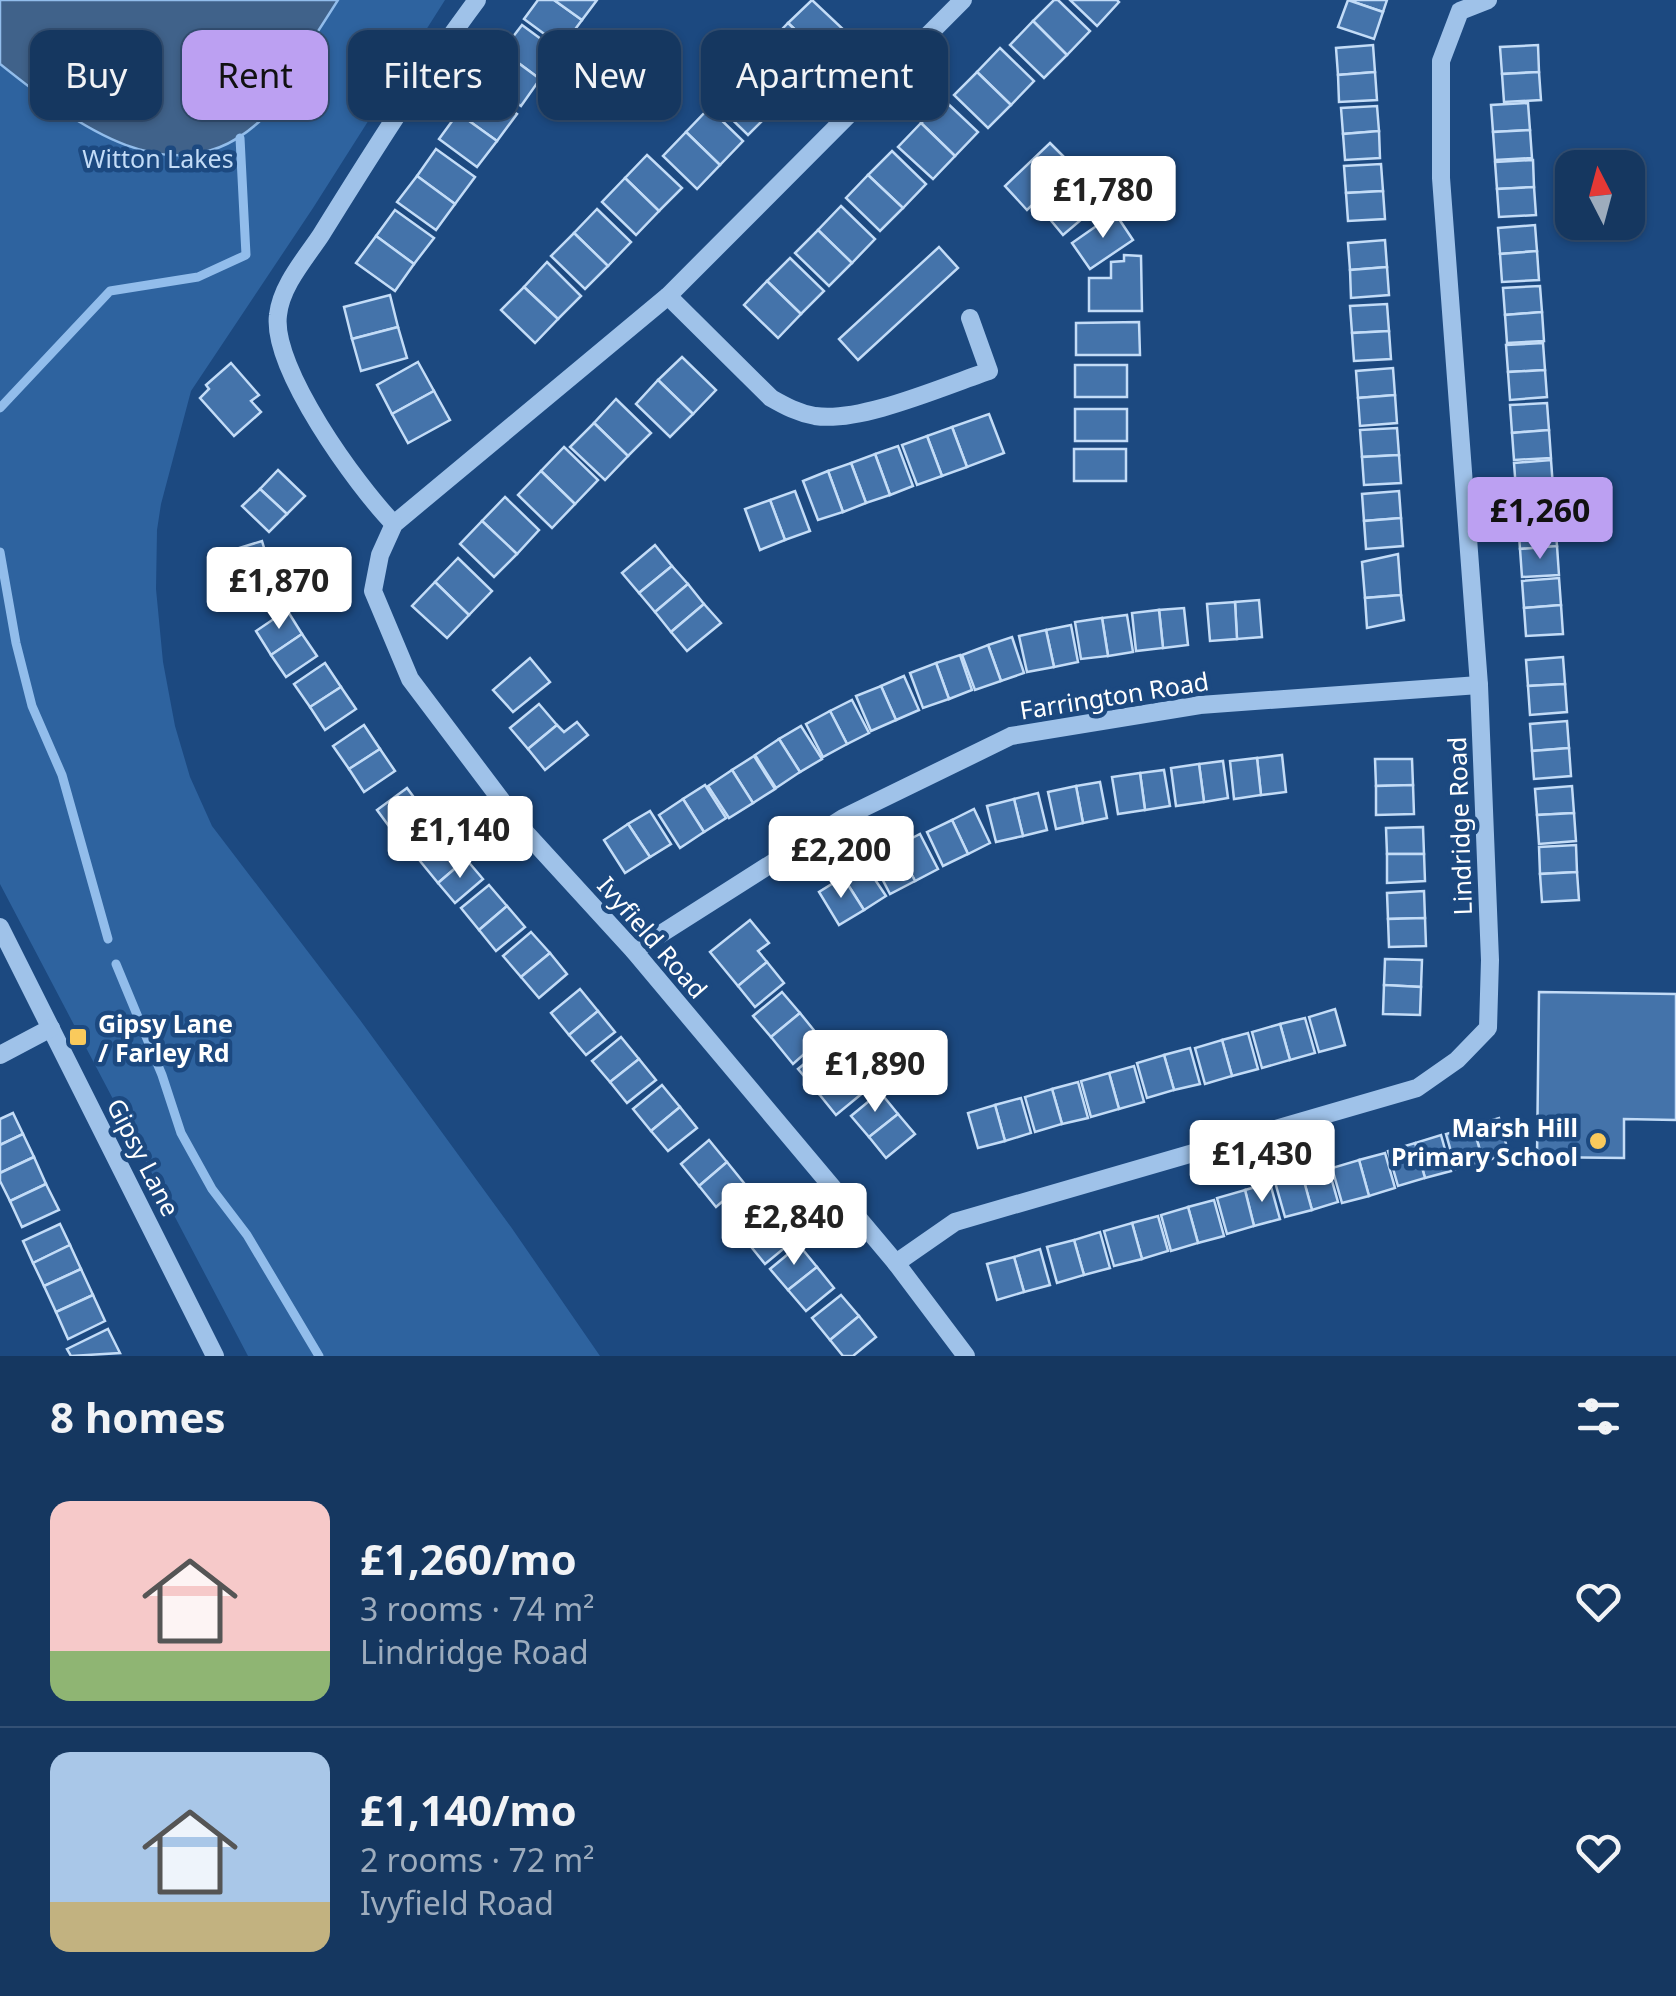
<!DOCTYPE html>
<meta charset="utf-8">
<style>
body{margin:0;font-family:"Noto Sans",sans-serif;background:#224269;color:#f1f3f6;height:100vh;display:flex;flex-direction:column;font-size:38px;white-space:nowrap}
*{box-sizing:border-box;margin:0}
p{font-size:32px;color:#9dacbd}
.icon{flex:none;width:55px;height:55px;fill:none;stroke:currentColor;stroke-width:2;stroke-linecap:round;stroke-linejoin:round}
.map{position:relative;height:1356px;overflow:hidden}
.details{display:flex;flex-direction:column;background:#153760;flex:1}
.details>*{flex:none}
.guide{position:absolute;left:30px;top:30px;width:1000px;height:90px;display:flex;gap:20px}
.needle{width:65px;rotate:354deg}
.controls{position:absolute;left:1555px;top:150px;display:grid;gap:20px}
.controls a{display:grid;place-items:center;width:90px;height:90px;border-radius:20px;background:#153760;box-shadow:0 2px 8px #0004,0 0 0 2px #345175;font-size:50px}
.price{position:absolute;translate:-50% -85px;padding:0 22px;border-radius:10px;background:#fff;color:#222;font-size:32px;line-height:65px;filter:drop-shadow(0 2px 5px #0008)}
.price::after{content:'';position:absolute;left:50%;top:60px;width:30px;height:22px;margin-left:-15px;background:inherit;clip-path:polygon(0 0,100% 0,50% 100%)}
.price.active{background:#bca0f2;color:#111}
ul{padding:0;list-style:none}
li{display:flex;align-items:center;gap:30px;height:250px;padding:0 50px}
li+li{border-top:2px solid #345175}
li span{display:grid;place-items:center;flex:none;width:280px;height:200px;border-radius:20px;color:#555}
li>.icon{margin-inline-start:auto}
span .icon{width:120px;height:120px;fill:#fffc;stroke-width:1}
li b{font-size:42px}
h2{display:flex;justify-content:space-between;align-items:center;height:120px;padding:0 50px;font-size:42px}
.chip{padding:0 35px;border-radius:20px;background:#153760;box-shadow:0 2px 8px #0004,0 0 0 2px #345175;font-size:35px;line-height:90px}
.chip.active{background:#bca0f2;color:#111}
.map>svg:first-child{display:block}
.green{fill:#2e639f}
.water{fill:#40628a;stroke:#92bdeb;stroke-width:2.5}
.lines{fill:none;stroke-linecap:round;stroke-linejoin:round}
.stream{stroke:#92bdeb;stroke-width:9}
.building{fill:#4473aa;stroke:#c3dcf7;stroke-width:2.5}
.minor{stroke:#9fc2e9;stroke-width:18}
.poi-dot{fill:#faca5c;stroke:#1c4980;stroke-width:4}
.labels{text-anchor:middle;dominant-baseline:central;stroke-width:9;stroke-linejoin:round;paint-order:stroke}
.park-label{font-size:25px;fill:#c3dcf7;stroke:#1c4980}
.street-label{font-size:25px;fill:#fff;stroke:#1c4980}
.poi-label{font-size:25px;font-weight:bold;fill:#fff;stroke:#1c4980;text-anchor:start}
</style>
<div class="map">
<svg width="1676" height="1356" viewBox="0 0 1676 1356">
<rect width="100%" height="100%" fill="#1c4980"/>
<polygon class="green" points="0,0 445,0 313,208 191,391 161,504 157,530 156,589 163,662 175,726 190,777 212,826 360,1020 511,1227 600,1356 248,1356 0,884"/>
<path class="water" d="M 0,0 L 338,0 L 262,119 C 175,203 74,123 0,64 Z"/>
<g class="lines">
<g class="stream">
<polyline points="0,408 110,291 198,277 246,255 240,138"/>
<polyline points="0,552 16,643 32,706 62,775 108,939"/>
<polyline points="116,964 162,1075 181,1133 212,1189 247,1235 319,1356"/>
</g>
</g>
<g class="building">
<polygon points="538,0 554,0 582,20 562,47 524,19"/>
<polygon points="554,0 597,0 582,20"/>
<polygon points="812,0 846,32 823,56 788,23"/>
<polygon points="1054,0 1058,0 1090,31 1067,55 1033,21"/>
<polygon points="1070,0 1117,0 1119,2 1097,26"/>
<polygon points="1348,0 1387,0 1383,12"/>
<polygon points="1348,0 1383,12 1374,39 1338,27"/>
<polygon points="1033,21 1067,55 1044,78 1010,45"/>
<polygon points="788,23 823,56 800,80 765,47"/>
<polygon points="522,25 560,53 540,79 502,51"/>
<polygon points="1373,45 1375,72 1338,75 1336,48"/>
<polygon points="1538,45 1539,72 1502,74 1500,47"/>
<polygon points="1000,48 1034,81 1011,105 977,72"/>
<polygon points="502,51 540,79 521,106 483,78"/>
<polygon points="759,55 794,87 771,112 737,78"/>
<polygon points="977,72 1011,105 988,128 954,95"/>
<polygon points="1375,72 1377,100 1339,102 1338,75"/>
<polygon points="1539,72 1541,100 1504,102 1502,74"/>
<polygon points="737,78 771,112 748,135 714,102"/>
<polygon points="478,86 517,114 497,141 458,113"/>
<polygon points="944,100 978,132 955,156 921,123"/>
<polygon points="1528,103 1530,130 1493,132 1491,105"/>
<polygon points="1377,106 1379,131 1343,134 1341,108"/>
<polygon points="709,108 743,141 720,165 686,132"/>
<polygon points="458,113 497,141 477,167 439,139"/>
<polygon points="921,123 955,156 933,179 898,147"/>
<polygon points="1530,130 1532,158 1495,160 1493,132"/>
<polygon points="1379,131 1380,158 1345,160 1343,134"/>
<polygon points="686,132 720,165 697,189 663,156"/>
<polygon points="1050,143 1073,166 1027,210 1005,186"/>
<polygon points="436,149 475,177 455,204 417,176"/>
<polygon points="892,151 926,184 903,208 868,175"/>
<polygon points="647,155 682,188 659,211 625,178"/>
<polygon points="1533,160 1534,187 1497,189 1495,162"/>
<polygon points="1381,164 1383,191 1346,193 1344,166"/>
<polygon points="868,175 903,208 880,231 846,198"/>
<polygon points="417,176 455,204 436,230 397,202"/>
<polygon points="1082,177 1103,201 1063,235 1043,211"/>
<polygon points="625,178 659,211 636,235 602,202"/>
<polygon points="1534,187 1536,215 1499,217 1497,189"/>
<polygon points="1383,191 1385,219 1348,221 1346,193"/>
<polygon points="841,206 875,239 852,263 818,230"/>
<polygon points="597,209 631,242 608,266 574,233"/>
<polygon points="395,210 434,238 414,264 376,236"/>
<polygon points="1115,213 1133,240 1090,269 1072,243"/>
<polygon points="1535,225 1537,251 1500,254 1498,228"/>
<polygon points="818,230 852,263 829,286 795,253"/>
<polygon points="574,233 608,266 585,289 551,256"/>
<polygon points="376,236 414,264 395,291 356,263"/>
<polygon points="1385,240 1387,267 1350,270 1348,243"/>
<polygon points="939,247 958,268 858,360 839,339"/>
<polygon points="1537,251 1539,280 1502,282 1500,254"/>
<polygon points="1124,255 1141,256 1142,311 1089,311 1089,278 1111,278 1111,262 1124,261"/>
<polygon points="790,258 824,291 801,314 767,281"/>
<polygon points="547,262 581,296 558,319 524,287"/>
<polygon points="1387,267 1389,295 1351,298 1350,270"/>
<polygon points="767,281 801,314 778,338 744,305"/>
<polygon points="1540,286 1542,312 1505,315 1503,288"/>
<polygon points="524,287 558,319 535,343 501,310"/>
<polygon points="390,295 398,327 352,339 344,307"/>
<polygon points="1387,304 1389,331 1352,333 1350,306"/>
<polygon points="1542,312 1544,341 1507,343 1505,315"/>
<polygon points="1139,322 1140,355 1076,355 1076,323"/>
<polygon points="398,327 407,358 361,371 352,339"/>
<polygon points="1389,331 1391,359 1354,361 1352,333"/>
<polygon points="1543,343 1545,370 1508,372 1506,345"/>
<polygon points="682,357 716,390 693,414 658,380"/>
<polygon points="418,362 434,391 392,414 377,385"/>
<polygon points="231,363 259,395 251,401 261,412 234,436 200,398 209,389 206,385"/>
<rect x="1075" y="365" width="52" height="32"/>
<polygon points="1393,368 1395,395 1358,398 1356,371"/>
<polygon points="1545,370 1547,397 1510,400 1508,372"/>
<polygon points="658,380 693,414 670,437 636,404"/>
<polygon points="434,391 450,420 408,443 392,414"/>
<polygon points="1395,395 1397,423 1360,426 1358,398"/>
<polygon points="616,399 651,433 628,456 594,423"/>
<polygon points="1547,403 1549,430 1512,433 1510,405"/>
<rect x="1075" y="409" width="52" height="32"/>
<polygon points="989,414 1004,453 967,467 952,427"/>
<polygon points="594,423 628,456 605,480 570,447"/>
<polygon points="952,427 967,467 942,476 927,436"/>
<polygon points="1397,428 1399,455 1362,457 1360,430"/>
<polygon points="1549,430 1551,458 1514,460 1512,433"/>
<polygon points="927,436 942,476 917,485 902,445"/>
<polygon points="898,446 913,486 890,495 875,454"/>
<polygon points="564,447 598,480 575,504 541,471"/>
<rect x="1074" y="449" width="52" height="32"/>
<polygon points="875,454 890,495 866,503 851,463"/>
<polygon points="1399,455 1401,483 1364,485 1362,457"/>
<polygon points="1551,460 1553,487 1516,490 1514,463"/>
<polygon points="851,463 866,503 843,512 828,471"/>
<polygon points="278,470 305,496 287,514 260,489"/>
<polygon points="541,471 575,504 552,528 518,495"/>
<polygon points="828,471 843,512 818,520 803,481"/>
<polygon points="1553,487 1555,515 1518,518 1516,490"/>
<polygon points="260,489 287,514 269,532 242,506"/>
<polygon points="795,491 810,531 785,540 770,500"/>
<polygon points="1399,491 1401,518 1364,521 1362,494"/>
<polygon points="505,497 539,530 517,554 482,521"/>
<polygon points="770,500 785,540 760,550 745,509"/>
<polygon points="1401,518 1403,546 1366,549 1364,521"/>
<polygon points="1555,520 1557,546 1520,549 1518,522"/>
<polygon points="482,521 517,554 494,577 460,544"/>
<polygon points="262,541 270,568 235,579 226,552"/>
<polygon points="655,545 672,566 639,593 622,573"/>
<polygon points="1557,546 1559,575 1522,577 1520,549"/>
<polygon points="1398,554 1401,595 1365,598 1362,562"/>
<polygon points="458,558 492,591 469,615 435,582"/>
<polygon points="672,566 688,584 655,612 639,593"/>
<polygon points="270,568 279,593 243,604 235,579"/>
<polygon points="1559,578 1561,605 1524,608 1522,581"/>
<polygon points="435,582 469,615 447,638 412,606"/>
<polygon points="688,584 704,604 671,632 655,612"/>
<polygon points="1401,595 1404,620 1367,628 1365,598"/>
<polygon points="1259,600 1262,637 1237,639 1235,602"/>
<polygon points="1235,602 1237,639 1210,641 1207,604"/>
<polygon points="704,604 721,623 687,651 671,632"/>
<polygon points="1561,605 1563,634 1526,636 1524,608"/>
<polygon points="1184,608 1188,645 1163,648 1159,610"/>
<polygon points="287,610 302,634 271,655 256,631"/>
<polygon points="1159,610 1163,648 1136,651 1132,613"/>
<polygon points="1127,615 1133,652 1108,656 1102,618"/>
<polygon points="1102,618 1108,656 1081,659 1075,622"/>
<polygon points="1071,625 1078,662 1054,667 1046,630"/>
<polygon points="1046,630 1054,667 1027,672 1019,636"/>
<polygon points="302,634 317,656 286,677 271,655"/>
<polygon points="1012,637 1024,673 1001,681 988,645"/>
<polygon points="988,645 1001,681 975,690 962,655"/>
<polygon points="960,655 972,690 949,699 936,663"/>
<polygon points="1563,657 1565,684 1528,686 1526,660"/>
<polygon points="530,658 550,682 513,712 493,690"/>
<polygon points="325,663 341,687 310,707 294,684"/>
<polygon points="936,663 949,699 923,708 910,673"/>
<polygon points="904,676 919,710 896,720 881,686"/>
<polygon points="1565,684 1567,712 1530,715 1528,686"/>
<polygon points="881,686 896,720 871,731 856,696"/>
<polygon points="341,687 356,709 325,730 310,707"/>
<polygon points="852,700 869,733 847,744 830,711"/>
<polygon points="539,704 557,725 528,749 510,728"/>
<polygon points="830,711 847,744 823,757 806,724"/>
<polygon points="1567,721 1569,748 1532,751 1530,724"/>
<polygon points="577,722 588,735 545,770 528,749 557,725 564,732"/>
<polygon points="364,725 380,749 349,769 333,746"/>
<polygon points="801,726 822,759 800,772 779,739"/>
<polygon points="779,739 800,772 776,788 755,755"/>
<polygon points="1569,748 1571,776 1534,779 1532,751"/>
<polygon points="380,749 395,771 364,792 349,769"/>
<polygon points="1282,755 1286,792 1261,795 1257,758"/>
<polygon points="754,756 775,789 753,803 732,770"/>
<polygon points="1257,758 1261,795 1234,799 1230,761"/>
<polygon points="1375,759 1412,759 1413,785 1376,786"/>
<polygon points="1223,761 1228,798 1204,802 1199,764"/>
<polygon points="1199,764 1204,802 1176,806 1171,768"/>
<polygon points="732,770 753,803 729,818 708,786"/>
<polygon points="1164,770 1170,806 1145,810 1140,773"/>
<polygon points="1140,773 1145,810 1118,814 1112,777"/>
<polygon points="1100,782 1107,818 1083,823 1076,786"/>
<polygon points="705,785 726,818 704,832 683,799"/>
<polygon points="1413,785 1414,814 1376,815 1376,786"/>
<polygon points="1076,786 1083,823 1056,829 1048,792"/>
<polygon points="1572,786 1574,813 1537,815 1535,789"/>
<polygon points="407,788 424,811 394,833 377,810"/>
<polygon points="1038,793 1047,830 1023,836 1014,799"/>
<polygon points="683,799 704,832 680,848 659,815"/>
<polygon points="1014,799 1023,836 996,842 987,806"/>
<polygon points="974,809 990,843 968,854 952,820"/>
<polygon points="424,811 440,832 410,854 394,833"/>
<polygon points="650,811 671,844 650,857 628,824"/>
<polygon points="1574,813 1576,841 1539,844 1537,815"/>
<polygon points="952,820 968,854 943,866 927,832"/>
<polygon points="628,824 650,857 625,873 604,840"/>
<polygon points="1423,827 1424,854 1387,854 1386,828"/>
<polygon points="920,834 938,869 915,881 897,846"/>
<polygon points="448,837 466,859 438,883 420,861"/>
<polygon points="1576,845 1577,872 1540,874 1539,847"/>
<polygon points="897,846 915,881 890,894 872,859"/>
<polygon points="1387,854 1424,854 1425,881 1387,883"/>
<polygon points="466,859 483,879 455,903 438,883"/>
<polygon points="864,863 886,896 864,910 843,877"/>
<polygon points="1577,872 1579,900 1542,902 1540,874"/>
<polygon points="843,877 864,910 839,925 819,892"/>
<polygon points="489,885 507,906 479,930 461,908"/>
<polygon points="1424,891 1425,918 1388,919 1387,893"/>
<polygon points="507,906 525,927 496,951 479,930"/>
<polygon points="1425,918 1426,946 1389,947 1388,919"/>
<polygon points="750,920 769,943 758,951 767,962 738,986 710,952"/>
<polygon points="531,932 550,953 521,977 503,956"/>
<polygon points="550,953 567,974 539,998 521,977"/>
<polygon points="1385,959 1422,960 1421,987 1384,985"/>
<polygon points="767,962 784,983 755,1007 738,986"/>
<polygon points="1384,985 1421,987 1420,1015 1383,1014"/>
<polygon points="580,989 598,1011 569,1035 551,1013"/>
<polygon points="782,992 800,1013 771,1037 753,1016"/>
<polygon points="1539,992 1676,994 1676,1120 1624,1119 1624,1158 1537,1157"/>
<polygon points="1335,1009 1345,1045 1319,1052 1309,1017"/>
<polygon points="598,1011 615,1032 586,1055 569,1035"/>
<polygon points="800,1013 821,1039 793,1064 771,1037"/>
<polygon points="1305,1018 1315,1053 1290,1060 1280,1024"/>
<polygon points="1280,1024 1290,1060 1262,1068 1252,1032"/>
<polygon points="1248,1033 1258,1069 1232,1076 1222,1040"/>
<polygon points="621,1037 639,1059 610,1082 592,1061"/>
<polygon points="1222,1040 1232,1076 1205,1084 1195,1048"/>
<polygon points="826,1046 848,1070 819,1094 798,1069"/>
<polygon points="1190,1048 1200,1084 1174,1090 1164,1055"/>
<polygon points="1164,1055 1174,1090 1147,1098 1137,1063"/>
<polygon points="639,1059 656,1080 627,1103 610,1082"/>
<polygon points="1134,1066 1144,1102 1119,1109 1109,1073"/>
<polygon points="848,1070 865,1091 836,1115 819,1094"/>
<polygon points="1109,1073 1119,1109 1091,1117 1081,1081"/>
<polygon points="1078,1082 1088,1118 1062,1124 1052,1089"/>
<polygon points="662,1085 680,1107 651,1131 633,1109"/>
<polygon points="1052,1089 1062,1124 1035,1132 1025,1097"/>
<polygon points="880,1092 898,1114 869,1137 851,1116"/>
<polygon points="1021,1098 1031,1133 1005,1141 995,1105"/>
<polygon points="995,1105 1005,1141 978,1148 968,1113"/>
<polygon points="680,1107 697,1128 668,1151 651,1131"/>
<polygon points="13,1113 23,1134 0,1145 0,1119"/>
<polygon points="898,1114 915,1134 886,1158 869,1137"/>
<polygon points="1499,1118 1509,1155 1483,1161 1473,1126"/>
<polygon points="1473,1126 1483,1161 1456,1169 1446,1134"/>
<polygon points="23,1134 34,1157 0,1173 0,1145"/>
<polygon points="1441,1135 1451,1171 1425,1178 1415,1143"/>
<polygon points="709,1140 727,1162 699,1186 681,1164"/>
<polygon points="1415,1143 1425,1178 1398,1186 1388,1151"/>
<polygon points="1385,1153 1395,1188 1369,1196 1359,1160"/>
<polygon points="34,1157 46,1184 10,1201 0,1181 0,1173"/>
<polygon points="1359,1160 1369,1196 1342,1203 1332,1168"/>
<polygon points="727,1162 744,1183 716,1207 699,1186"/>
<polygon points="1328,1167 1338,1202 1312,1210 1302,1174"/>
<polygon points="1302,1174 1312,1210 1285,1217 1275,1182"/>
<polygon points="1270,1183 1280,1219 1254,1226 1245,1190"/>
<polygon points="46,1184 59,1210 22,1227 10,1201"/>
<polygon points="1245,1190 1254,1226 1227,1234 1217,1198"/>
<polygon points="759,1198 777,1219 748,1243 730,1221"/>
<polygon points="1214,1200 1224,1236 1198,1243 1188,1207"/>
<polygon points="1188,1207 1198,1243 1171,1251 1161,1215"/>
<polygon points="1158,1216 1168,1251 1142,1259 1132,1223"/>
<polygon points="777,1219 794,1240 765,1264 748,1243"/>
<polygon points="1132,1223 1142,1259 1114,1266 1104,1231"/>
<polygon points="60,1224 70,1245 33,1263 23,1241"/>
<polygon points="1100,1232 1110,1268 1084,1275 1074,1240"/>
<polygon points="1074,1240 1084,1275 1057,1283 1047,1247"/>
<polygon points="70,1245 81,1269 44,1286 33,1263"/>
<polygon points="799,1245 817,1267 788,1290 770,1269"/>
<polygon points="1040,1249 1050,1285 1024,1292 1014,1257"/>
<polygon points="1014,1257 1024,1292 997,1300 987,1264"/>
<polygon points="817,1267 834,1288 806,1311 788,1290"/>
<polygon points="81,1269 93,1295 56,1312 44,1286"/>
<polygon points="93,1295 105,1321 68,1339 56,1312"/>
<polygon points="841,1295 859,1316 830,1340 812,1318"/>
<polygon points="859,1316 876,1337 853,1356 843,1356 830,1340"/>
<polygon points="108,1329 120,1353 71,1356 67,1349"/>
</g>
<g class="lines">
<g class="minor">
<polyline points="963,0 668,296 394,524 380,555 373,591 410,679 526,833 634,951 896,1263 966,1356"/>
<path d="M 668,296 L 771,398 C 785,406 798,413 815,416 C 861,423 944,386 989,371 L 970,318"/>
<path d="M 394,524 C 357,486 271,368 278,315 C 281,286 305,259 321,235 C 370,156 421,75 477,0"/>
<polyline points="0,927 215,1356"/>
<polyline points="634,951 843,818 1011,736 1200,705 1479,685"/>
<polyline points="0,1055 51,1028"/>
<polyline points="896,1263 955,1222 1417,1088 1457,1060 1488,1028 1490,960 1479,685 1441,178 1441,61 1460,11 1488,0"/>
</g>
</g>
<g class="poi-dot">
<rect x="68" y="1027" width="20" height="20" rx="5"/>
<circle cx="1598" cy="1141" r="10"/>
</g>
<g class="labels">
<g class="park-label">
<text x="158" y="158">Witton Lakes</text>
</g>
<g class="street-label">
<text transform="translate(1114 695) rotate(-9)">Farrington Road</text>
<text transform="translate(1459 826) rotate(-92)">Lindridge Road</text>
<text transform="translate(653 937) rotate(49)">Ivyfield Road</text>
<text transform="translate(144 1157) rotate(63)">Gipsy Lane</text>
</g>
<g class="poi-label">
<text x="98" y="1023">Gipsy Lane<tspan x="98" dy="29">/ Farley Rd</tspan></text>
<text x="1578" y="1127" text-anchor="end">Marsh Hill<tspan x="1578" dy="29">Primary School</tspan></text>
</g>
</g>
</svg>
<div class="controls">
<a><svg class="needle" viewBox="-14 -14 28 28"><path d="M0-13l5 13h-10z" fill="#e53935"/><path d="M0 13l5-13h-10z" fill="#9dacbd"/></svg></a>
</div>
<b class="price" style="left:1103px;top:241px">£1,780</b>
<b class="price active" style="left:1540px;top:562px">£1,260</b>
<b class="price" style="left:279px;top:632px">£1,870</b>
<b class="price" style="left:460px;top:881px">£1,140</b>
<b class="price" style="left:841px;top:901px">£2,200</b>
<b class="price" style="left:875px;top:1115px">£1,890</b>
<b class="price" style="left:1262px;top:1205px">£1,430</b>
<b class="price" style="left:794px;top:1268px">£2,840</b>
<div class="guide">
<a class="chip">Buy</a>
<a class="chip active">Rent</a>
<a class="chip">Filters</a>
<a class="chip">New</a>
<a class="chip">Apartment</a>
</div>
</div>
<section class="details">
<h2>8 homes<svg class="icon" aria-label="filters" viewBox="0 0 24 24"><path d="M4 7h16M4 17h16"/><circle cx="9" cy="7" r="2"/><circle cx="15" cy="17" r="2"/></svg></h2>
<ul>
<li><span style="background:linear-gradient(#f6c9c9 75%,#8fb573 0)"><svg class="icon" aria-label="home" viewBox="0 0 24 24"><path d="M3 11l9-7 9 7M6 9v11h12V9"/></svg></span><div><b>£1,260/mo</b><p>3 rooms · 74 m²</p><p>Lindridge Road</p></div><svg class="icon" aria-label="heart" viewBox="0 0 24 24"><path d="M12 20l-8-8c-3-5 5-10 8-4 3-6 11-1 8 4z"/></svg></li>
<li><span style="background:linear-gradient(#a9c7e8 75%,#c2b280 0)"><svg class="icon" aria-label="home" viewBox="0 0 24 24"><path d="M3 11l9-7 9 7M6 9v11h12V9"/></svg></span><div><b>£1,140/mo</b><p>2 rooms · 72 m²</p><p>Ivyfield Road</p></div><svg class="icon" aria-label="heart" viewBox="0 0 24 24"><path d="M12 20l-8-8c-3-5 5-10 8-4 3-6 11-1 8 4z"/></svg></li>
</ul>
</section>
